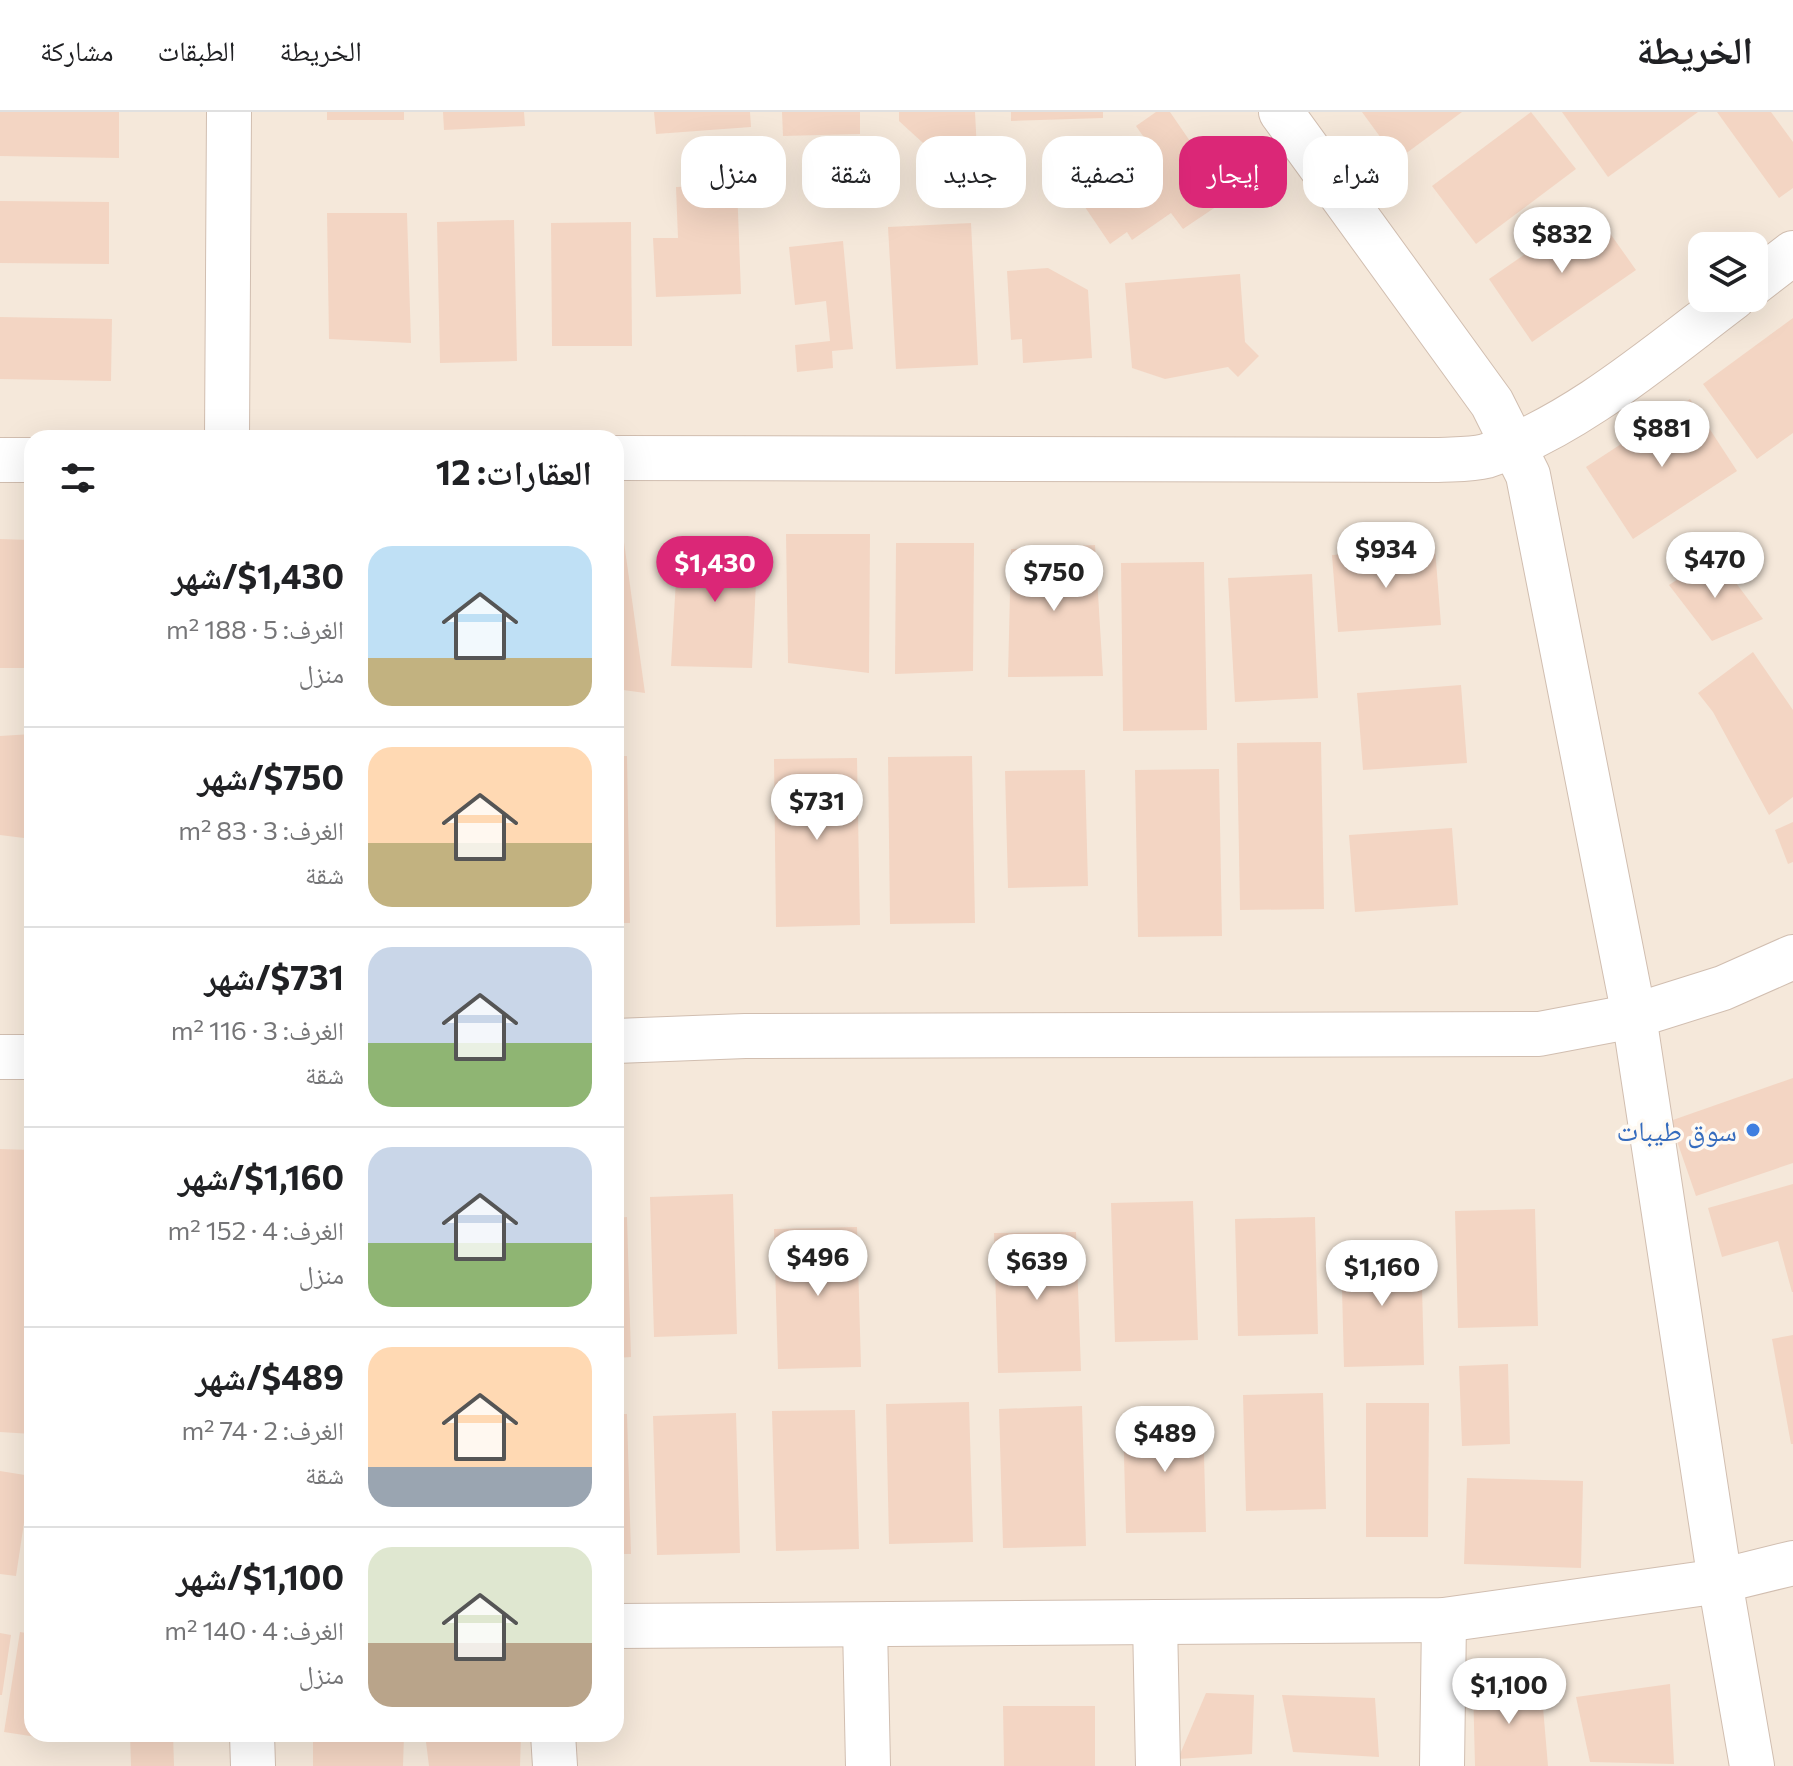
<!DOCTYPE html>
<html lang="ar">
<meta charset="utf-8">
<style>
body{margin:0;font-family:Commissioner,"Noto Naskh Arabic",sans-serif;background:#f2f2f2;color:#202124;direction:rtl;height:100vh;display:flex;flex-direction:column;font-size:30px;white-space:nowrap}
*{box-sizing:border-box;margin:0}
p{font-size:26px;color:#757577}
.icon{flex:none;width:44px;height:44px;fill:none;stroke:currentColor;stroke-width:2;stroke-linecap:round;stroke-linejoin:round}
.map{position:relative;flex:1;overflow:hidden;direction:ltr}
.panel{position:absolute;left:24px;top:318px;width:600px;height:1312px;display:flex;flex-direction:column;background:#fff;border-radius:24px;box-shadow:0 8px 32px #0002;direction:rtl}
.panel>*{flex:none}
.guide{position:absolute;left:648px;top:24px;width:760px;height:72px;direction:rtl;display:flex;gap:16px}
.tools{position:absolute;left:1688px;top:120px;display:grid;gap:16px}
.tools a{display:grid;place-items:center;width:80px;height:80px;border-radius:16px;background:#fff;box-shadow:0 8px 32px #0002;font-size:40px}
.price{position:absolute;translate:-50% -68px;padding:0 18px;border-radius:28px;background:#fff;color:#222;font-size:26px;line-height:52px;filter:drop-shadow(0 2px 4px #0008)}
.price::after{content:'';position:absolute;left:50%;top:48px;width:24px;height:18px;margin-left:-12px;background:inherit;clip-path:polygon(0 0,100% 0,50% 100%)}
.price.on{background:#db2777;color:#fff}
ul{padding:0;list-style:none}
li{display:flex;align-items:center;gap:24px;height:200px;padding:0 32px}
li+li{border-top:2px solid #e0e0e0}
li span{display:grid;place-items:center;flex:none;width:224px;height:160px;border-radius:24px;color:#555}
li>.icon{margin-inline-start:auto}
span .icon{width:96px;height:96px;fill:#fffc;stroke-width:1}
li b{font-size:34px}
h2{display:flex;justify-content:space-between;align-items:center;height:96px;padding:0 32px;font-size:34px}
.pill{padding:0 28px;border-radius:24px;background:#fff;box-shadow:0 8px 32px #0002;font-size:28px;line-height:72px}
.pill.on{background:#db2777;color:#fff}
header{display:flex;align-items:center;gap:48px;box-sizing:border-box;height:112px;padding:0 40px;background:#fff;border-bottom:2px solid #e0e0e0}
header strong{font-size:38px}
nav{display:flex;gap:44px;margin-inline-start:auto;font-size:28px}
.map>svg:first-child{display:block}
.residential{fill:#f5e8da;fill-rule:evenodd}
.building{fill:#f3d5c3}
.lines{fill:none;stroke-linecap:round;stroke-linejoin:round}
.minor-casing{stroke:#d1beb0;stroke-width:46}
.minor{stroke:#fff;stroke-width:44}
.shop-dot{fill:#3f7fe0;stroke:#fffaf3;stroke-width:3}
.labels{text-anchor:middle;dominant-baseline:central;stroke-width:7;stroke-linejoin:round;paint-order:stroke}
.shop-label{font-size:28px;fill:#366cbe;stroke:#fffaf3;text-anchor:end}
</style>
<header>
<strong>الخريطة</strong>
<nav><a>الخريطة</a><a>الطبقات</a><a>مشاركة</a></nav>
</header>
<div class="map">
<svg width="1793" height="1654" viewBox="0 0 1793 1654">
<rect width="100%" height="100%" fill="#fdf6ec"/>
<path class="residential" d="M 0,0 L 1793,0 L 1793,1654 L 0,1654 ZM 1702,134 L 1754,134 L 1754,186 L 1702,186 ZM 32,326 L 616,326 L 616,1622 L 32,1622 Z"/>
<g class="building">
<polygon points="0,0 119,0 119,46 0,44"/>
<rect x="327" y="0" width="77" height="8"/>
<polygon points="443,0 524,0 525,14 444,18"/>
<polygon points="654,0 750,0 751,15 656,22"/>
<polygon points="782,0 860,0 860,22 783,24"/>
<polygon points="899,0 975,0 977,39 934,41 899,9"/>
<polygon points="1011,0 1103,0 1103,6 1011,9"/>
<polygon points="1156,0 1170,0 1229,86 1183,117 1171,101 1132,128 1127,120 1110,132 1068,70 1123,32 1139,56 1157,44 1136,14"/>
<polygon points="1362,0 1462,0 1397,48"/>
<polygon points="1531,0 1576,57 1476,132 1432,74"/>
<polygon points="1562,0 1698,0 1608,65"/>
<polygon points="1717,0 1771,0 1793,30 1793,76 1779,86"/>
<polygon points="737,73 741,182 656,185 653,126 678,126 676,75"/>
<polygon points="0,89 109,90 109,152 0,151"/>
<polygon points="1592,96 1636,158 1532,230 1489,167"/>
<polygon points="327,101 407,101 411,231 329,227"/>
<polygon points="514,108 517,249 440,251 437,110"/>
<polygon points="631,110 632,234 552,234 551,111"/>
<polygon points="971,111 978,253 896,257 888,115"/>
<polygon points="843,129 853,237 832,239 833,256 797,260 795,233 830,229 826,189 795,193 789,135"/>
<polygon points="1048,156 1088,178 1092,246 1023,251 1022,227 1011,228 1007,159"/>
<polygon points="1240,162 1245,230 1259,244 1238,265 1228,255 1165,267 1132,256 1125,171"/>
<polygon points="0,205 112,207 111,269 0,267"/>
<polygon points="1793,206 1793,321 1757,347 1703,272"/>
<polygon points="1690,287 1737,359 1633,427 1586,355"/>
<polygon points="786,422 870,422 869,561 788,551"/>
<polygon points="623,423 645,581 616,577 616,424"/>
<polygon points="758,426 752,556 671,554 678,433"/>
<polygon points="0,427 31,428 28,556 0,556"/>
<polygon points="896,431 974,431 973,559 895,562"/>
<polygon points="1095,433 1103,564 1008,565 1011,437"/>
<polygon points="1435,436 1441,513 1338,520 1332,443"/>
<polygon points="1715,443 1763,507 1712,529 1669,473"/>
<polygon points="1204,450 1207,618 1123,619 1121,451"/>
<polygon points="1312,462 1318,586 1235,590 1228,466"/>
<polygon points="1753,540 1793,598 1793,685 1769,703 1713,600 1698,581"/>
<polygon points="1461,573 1467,651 1363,658 1357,581"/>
<polygon points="32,622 32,727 0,723 0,624"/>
<polygon points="1321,630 1324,797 1240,798 1237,631"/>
<polygon points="616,644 627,644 630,811 616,811"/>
<polygon points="972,644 975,811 890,812 888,645"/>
<polygon points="857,646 860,813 776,815 774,647"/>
<polygon points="1219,657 1222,824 1138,825 1135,658"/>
<polygon points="1085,658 1088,774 1008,776 1005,659"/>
<polygon points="1793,710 1793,750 1788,752 1775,718"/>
<polygon points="1452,716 1458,793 1355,800 1349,723"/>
<polygon points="1793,966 1793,1051 1696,1084 1670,1009"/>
<polygon points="0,1037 32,1038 32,1322 0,1320"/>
<polygon points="1793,1072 1793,1180 1792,1180 1778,1129 1722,1145 1708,1096"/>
<polygon points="733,1082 737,1222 654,1225 650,1085"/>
<polygon points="1193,1089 1198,1228 1115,1230 1111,1091"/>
<polygon points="1535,1097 1538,1214 1458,1216 1455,1099"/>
<polygon points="627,1105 631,1245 616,1246 616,1106"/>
<polygon points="1315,1105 1318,1222 1238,1224 1235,1107"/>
<polygon points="857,1115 861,1255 778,1257 774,1117"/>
<polygon points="1076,1120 1081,1259 998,1261 994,1121"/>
<polygon points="1421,1136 1424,1253 1344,1255 1341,1138"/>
<polygon points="1793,1223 1793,1332 1791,1332 1772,1227"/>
<polygon points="1508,1252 1510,1332 1462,1334 1459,1254"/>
<polygon points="1323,1281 1326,1397 1246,1399 1243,1283"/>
<polygon points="969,1290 973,1430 889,1432 886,1292"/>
<polygon points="1366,1291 1429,1291 1428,1425 1366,1425"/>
<polygon points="1082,1294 1086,1434 1003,1436 999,1297"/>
<polygon points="855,1298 859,1437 776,1439 772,1299"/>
<polygon points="736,1301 740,1441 657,1443 653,1304"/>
<polygon points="616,1302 627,1302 631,1442 616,1442"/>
<polygon points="1203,1303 1206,1420 1126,1421 1123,1305"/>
<polygon points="0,1359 31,1364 16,1464 0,1462"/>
<polygon points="1467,1366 1583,1369 1581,1456 1464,1452"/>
<polygon points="20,1520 32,1522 32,1622 71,1622 69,1630 4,1620"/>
<polygon points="0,1521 11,1523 2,1583 0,1583"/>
<polygon points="1541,1572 1548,1654 1475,1654 1473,1573"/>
<polygon points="1670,1572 1674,1652 1590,1650 1576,1585"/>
<polygon points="1206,1581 1254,1583 1252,1642 1178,1647"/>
<polygon points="1282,1583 1375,1586 1379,1645 1293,1640"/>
<polygon points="1003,1594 1095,1594 1095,1654 1004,1654"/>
<polygon points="130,1622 173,1622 174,1654 131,1654"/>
<polygon points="313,1622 404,1622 403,1654 313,1654"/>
<polygon points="425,1622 521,1622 520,1654 429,1654"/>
</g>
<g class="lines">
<defs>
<g id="minor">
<polyline points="1281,0 1492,291 1528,363 1634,904 1720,1469 1793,1451"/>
<polyline points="1754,171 1793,141"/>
<polyline points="227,326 229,0"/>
<path d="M 616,346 L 1437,348 C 1453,347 1471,348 1486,344 C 1573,316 1660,241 1733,186"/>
<polyline points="0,348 32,348"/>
<polyline points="616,929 745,924 1539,922 1634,904 1723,876 1793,845"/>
<polyline points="0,945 32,945"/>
<polyline points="1155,1510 1158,1654"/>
<polyline points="616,1514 1444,1508 1720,1469 1752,1654"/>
<polyline points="865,1514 868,1654"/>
<polyline points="252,1622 253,1654"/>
<polyline points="553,1622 555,1654"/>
<polyline points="1442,1654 1444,1508"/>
</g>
</defs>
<use href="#minor" class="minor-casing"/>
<use href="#minor" class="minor"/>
</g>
<circle class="shop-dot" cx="1753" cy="1018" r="8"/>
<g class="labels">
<g class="shop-label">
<text x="1737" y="1018">سوق طيبات</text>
</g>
</g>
</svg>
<div class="tools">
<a><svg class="icon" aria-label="layers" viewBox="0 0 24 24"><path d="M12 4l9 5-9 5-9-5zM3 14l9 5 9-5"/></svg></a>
</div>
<b class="price" style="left:1562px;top:163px">$832</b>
<b class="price" style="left:1662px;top:357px">$881</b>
<b class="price" style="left:1386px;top:478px">$934</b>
<b class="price" style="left:1715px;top:488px">$470</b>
<b class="price on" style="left:715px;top:492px">$1,430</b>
<b class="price" style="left:1054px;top:501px">$750</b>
<b class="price" style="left:817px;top:730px">$731</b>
<b class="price" style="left:818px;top:1186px">$496</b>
<b class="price" style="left:1037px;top:1190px">$639</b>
<b class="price" style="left:1382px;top:1196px">$1,160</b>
<b class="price" style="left:1165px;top:1362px">$489</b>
<b class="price" style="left:1509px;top:1614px">$1,100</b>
<div class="guide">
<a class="pill">شراء</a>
<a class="pill on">إيجار</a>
<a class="pill">تصفية</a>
<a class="pill">جديد</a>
<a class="pill">شقة</a>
<a class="pill">منزل</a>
</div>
<section class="panel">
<h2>العقارات: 12<svg class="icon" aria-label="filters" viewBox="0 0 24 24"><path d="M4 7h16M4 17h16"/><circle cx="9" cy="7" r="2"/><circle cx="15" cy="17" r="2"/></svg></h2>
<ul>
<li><span style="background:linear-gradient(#bfe0f5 70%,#c2b280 0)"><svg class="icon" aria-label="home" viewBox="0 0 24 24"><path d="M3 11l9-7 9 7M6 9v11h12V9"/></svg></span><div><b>$1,430/شهر</b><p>الغرف: 5 · 188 m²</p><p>منزل</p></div></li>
<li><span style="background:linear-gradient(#ffd9b3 60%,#c2b280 0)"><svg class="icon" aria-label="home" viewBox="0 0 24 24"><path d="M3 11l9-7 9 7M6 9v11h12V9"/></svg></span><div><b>$750/شهر</b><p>الغرف: 3 · 83 m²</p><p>شقة</p></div></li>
<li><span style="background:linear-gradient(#c9d6e8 60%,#8fb573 0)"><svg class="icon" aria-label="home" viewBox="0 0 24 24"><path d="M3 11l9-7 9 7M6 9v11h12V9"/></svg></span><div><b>$731/شهر</b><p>الغرف: 3 · 116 m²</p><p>شقة</p></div></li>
<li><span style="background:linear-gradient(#c9d6e8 60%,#8fb573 0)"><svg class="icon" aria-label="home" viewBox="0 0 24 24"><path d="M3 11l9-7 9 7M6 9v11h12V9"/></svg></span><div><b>$1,160/شهر</b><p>الغرف: 4 · 152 m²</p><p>منزل</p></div></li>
<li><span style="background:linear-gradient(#ffd9b3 75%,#9aa5b1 0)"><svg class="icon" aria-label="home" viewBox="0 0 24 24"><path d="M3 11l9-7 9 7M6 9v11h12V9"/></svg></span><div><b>$489/شهر</b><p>الغرف: 2 · 74 m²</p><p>شقة</p></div></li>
<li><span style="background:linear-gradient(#dfe7d0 60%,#b9a48a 0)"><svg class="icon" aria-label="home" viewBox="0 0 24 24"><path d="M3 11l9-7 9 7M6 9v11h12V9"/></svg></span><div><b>$1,100/شهر</b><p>الغرف: 4 · 140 m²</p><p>منزل</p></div></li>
</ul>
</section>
</div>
